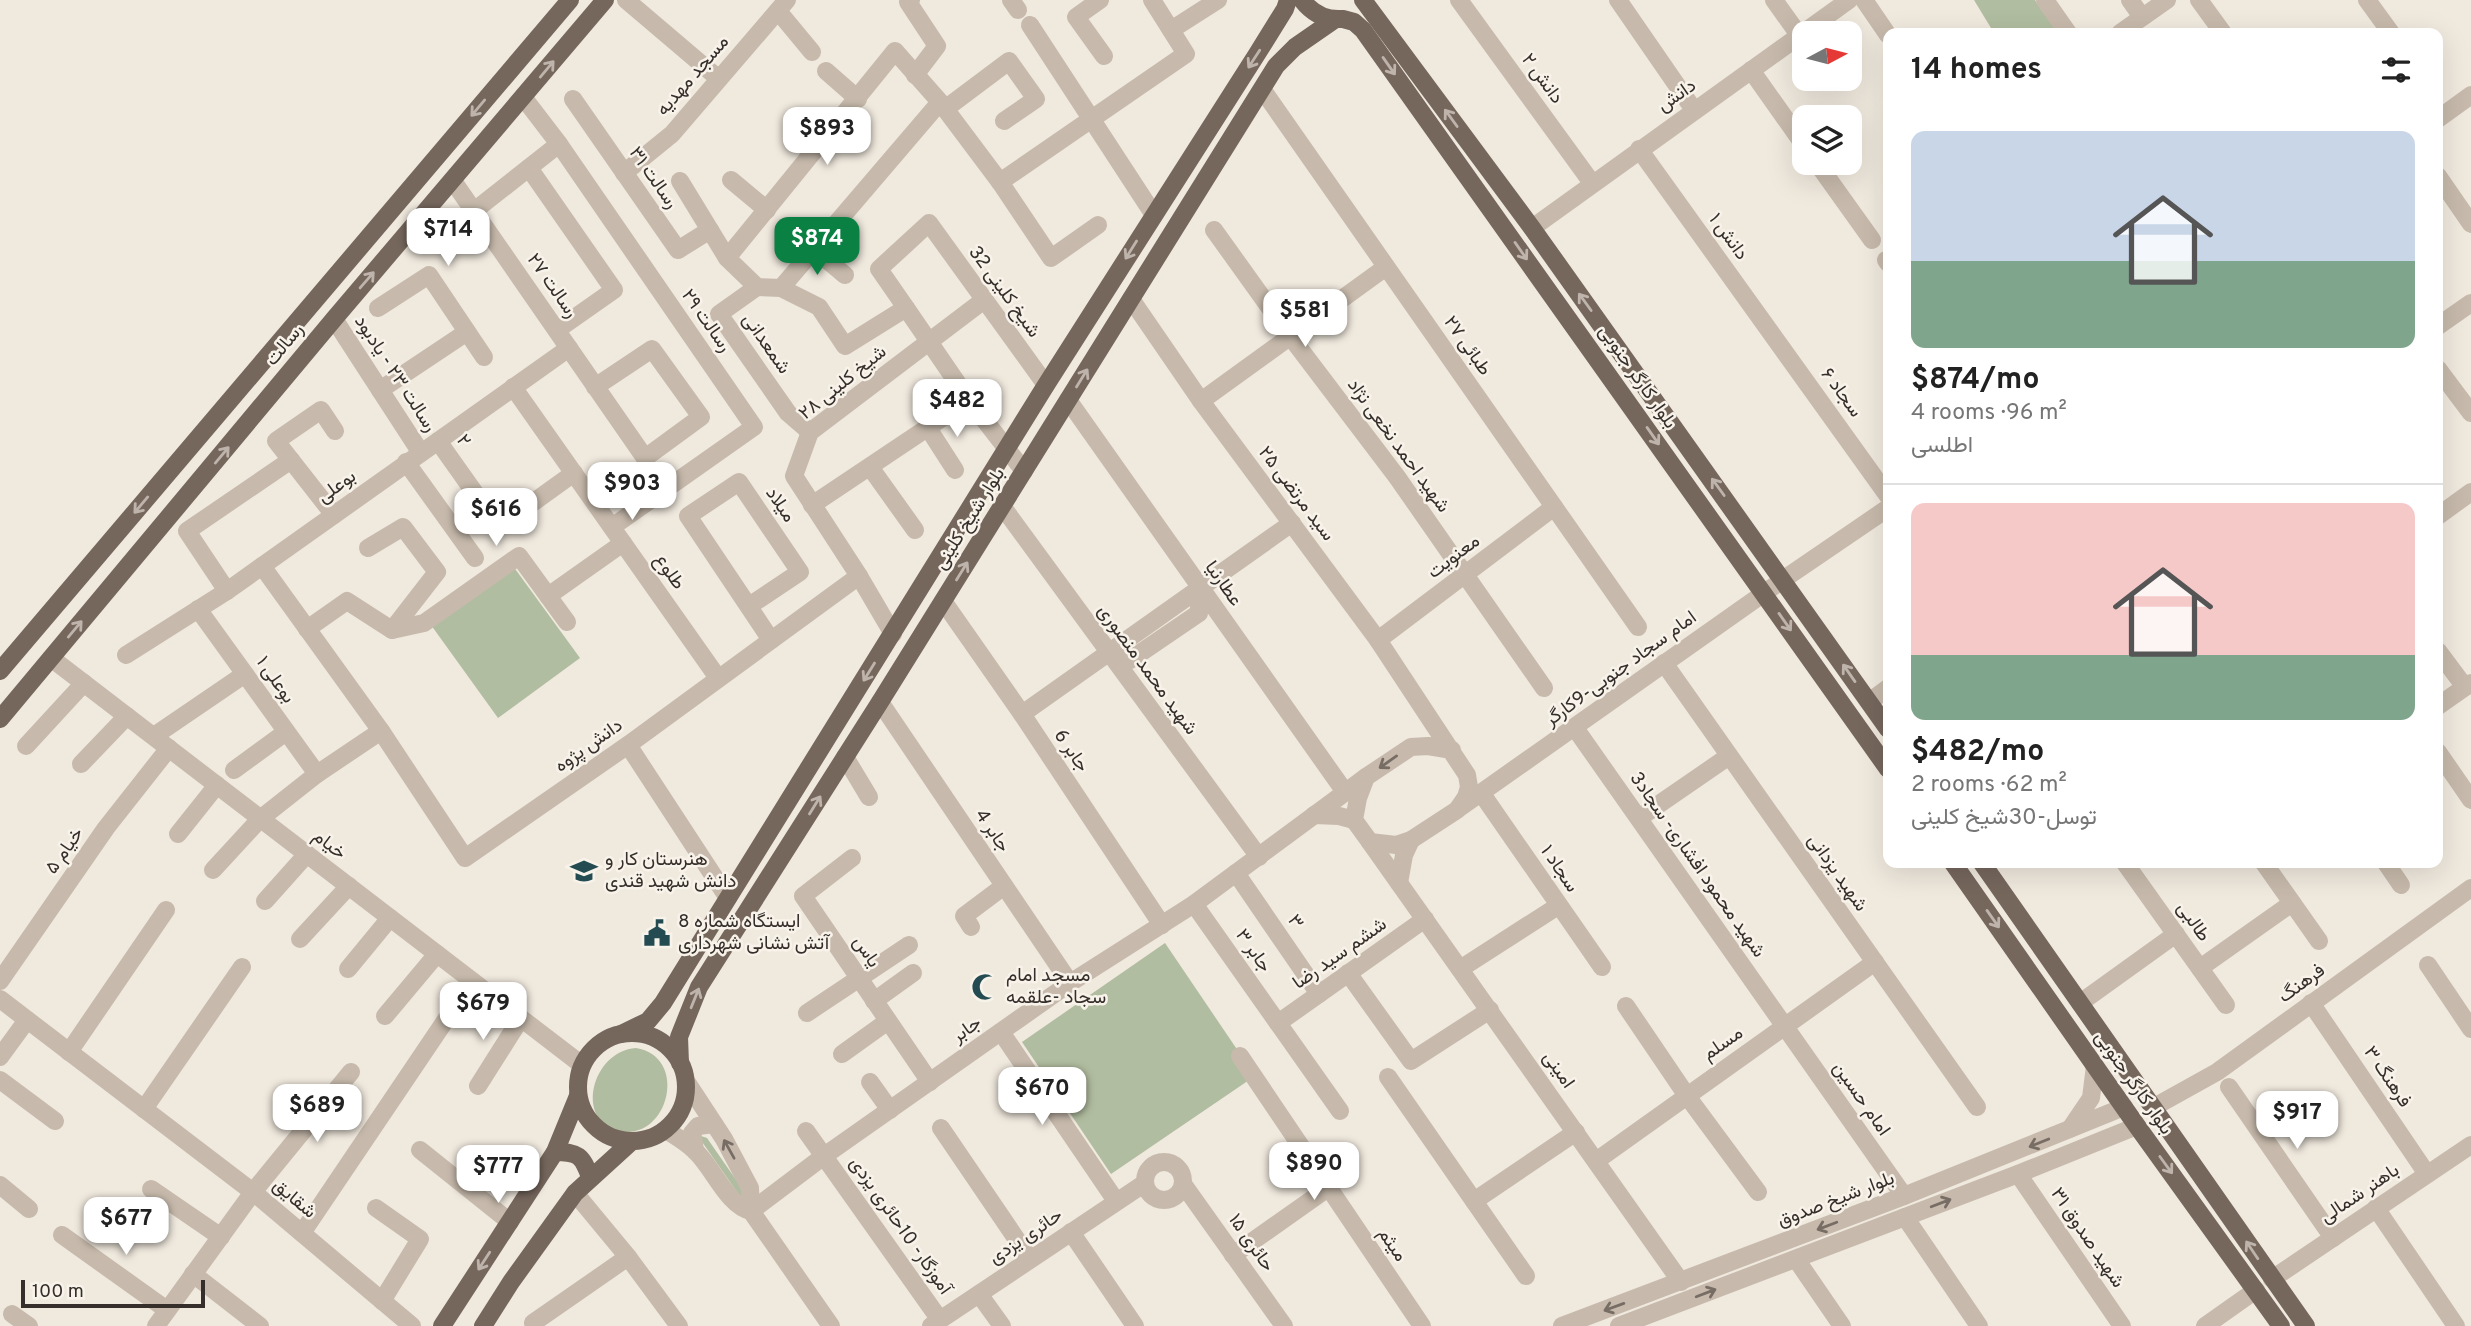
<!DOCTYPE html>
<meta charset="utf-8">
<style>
body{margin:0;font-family:Overpass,Vazirmatn,sans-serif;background:#f6f6f6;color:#222;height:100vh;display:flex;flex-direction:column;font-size:26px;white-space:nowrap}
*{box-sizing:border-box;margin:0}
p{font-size:23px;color:#767676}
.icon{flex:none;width:38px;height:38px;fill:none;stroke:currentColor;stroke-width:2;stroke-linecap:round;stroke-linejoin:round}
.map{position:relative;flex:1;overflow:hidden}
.panel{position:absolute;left:1883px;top:28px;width:560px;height:840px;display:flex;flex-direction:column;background:#fff;border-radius:14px;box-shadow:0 7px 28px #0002}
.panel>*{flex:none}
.needle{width:46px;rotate:83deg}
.buttons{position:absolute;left:1792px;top:21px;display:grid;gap:14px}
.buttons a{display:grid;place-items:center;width:70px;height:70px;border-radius:14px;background:#fff;box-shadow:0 7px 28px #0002;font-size:35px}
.scale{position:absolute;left:21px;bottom:18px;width:184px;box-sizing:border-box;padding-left:7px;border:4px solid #352e2a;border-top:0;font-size:19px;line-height:24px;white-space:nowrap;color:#352e2a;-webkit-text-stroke:5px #f8f3ea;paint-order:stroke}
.price{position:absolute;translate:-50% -60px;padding:0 16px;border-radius:14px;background:#fff;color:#222;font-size:23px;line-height:46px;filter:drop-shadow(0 2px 4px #0008)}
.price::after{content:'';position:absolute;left:50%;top:42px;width:21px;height:16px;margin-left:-10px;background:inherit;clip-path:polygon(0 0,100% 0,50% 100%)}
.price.active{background:#0b8043;color:#fff}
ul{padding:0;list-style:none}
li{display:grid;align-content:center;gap:14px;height:371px;padding:0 28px}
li+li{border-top:2px solid #e0e0e0}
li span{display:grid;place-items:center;height:217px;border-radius:14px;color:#555}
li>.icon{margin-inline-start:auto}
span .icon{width:126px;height:126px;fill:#fffc;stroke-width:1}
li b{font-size:30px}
h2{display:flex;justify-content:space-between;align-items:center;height:84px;padding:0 28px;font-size:30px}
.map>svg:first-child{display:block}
.green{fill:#b1bda0}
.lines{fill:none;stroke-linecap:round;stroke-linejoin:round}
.minor{stroke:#c7baac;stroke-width:18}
.major{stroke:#76675d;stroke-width:18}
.oneway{stroke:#beb4ab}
.oneway2{stroke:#776d64}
.labels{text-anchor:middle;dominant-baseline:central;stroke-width:5;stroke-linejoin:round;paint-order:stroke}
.street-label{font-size:19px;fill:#352e2a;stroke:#f8f3ea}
.poi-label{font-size:19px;fill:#352e2a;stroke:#f8f3ea;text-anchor:start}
</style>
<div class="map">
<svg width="2471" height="1326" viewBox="0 0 2471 1326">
<rect width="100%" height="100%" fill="#f0e9de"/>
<g class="green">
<polygon points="1974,0 2035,0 2058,33 1994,33"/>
<polygon points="513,566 580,658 498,718 431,625"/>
<polygon points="1165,943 1255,1076 1111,1174 1022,1042"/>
<path d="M 636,1048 C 690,1057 668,1142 619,1131 C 574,1121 592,1051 636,1048 Z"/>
<polygon points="701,1136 707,1138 750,1200 744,1202 700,1139"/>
</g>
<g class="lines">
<g class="minor">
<polyline points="626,0 719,79"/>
<polyline points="911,0 908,2 937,46 915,75"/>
<polyline points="1011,0 1018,10"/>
<polyline points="1100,0 1076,17 1104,56"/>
<polyline points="1459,0 1592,183"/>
<polyline points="1618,0 1694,110"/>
<polyline points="1774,0 1799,35"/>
<polyline points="1864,0 1888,35"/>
<polyline points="2045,0 2068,33"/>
<polyline points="2130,0 2142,17"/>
<polyline points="2199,0 2223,33"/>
<polyline points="2367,0 2391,33"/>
<polyline points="778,11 812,52"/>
<polyline points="1030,25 1154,215"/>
<polyline points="1171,30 1218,0"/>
<polyline points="2120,33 2167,0"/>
<polyline points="1751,70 1804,145"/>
<polyline points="826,71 858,99"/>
<polyline points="1262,89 1638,627"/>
<polyline points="523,97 559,144 754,427 612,527"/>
<polyline points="573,99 678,250 710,230"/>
<polyline points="945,109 1009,61 1036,99 1004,121"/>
<polyline points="2438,119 2471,95"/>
<polyline points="1639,149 1888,496"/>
<polyline points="1817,163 1872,240"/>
<polyline points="529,168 614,290 557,330"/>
<polyline points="624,173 672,134 787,0"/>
<polyline points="2438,176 2471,224"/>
<polyline points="731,180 767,210"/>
<path d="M 453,181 C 517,273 581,366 645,458 L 701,417 L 652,349 L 595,387"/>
<polyline points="680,181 727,258 757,287 781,288 819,307 845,346 906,308 969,400 1024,471"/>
<polyline points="474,211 559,144"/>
<polyline points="1098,225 1051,258 1000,182 1186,54 1152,0"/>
<polyline points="1532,228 1849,0"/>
<polyline points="1214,230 1290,336 1397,477 1544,688"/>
<polyline points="814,249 845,275"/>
<polyline points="727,258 895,51 940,102 1000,182"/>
<polyline points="1886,260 1888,263"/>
<polyline points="757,287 719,314 788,413 810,432"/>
<polyline points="781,288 940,102"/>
<polyline points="1131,299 1201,401 1378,640 1467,775 1469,787 1466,797 1457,810 1411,840 1396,845 1370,842 1354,820 1358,798 1366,777 1411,747 1428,746 1452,750"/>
<polyline points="378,308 429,275 484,357"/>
<polyline points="906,308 879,269 929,223 1046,385"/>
<polyline points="334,319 421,453"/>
<polyline points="2438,326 2471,303"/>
<polyline points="2438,369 2471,413"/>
<polyline points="513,387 718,678"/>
<polyline points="380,390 467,332"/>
<polyline points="1068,400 1345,792"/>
<polyline points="1201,401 1386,267"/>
<polyline points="928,428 955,470"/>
<polyline points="438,441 499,527 574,473"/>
<polyline points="406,462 475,558"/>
<polyline points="870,467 915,530"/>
<polyline points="812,505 969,400"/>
<polyline points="1002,506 1259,857"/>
<polyline points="334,515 276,441 321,410 335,431"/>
<polyline points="2438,516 2471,492"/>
<polyline points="262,566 381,731 465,858 628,745 859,576"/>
<polyline points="227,591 187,531 291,460"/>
<polyline points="548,596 623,543"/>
<polyline points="943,601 1022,714 1162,925"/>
<polyline points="749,606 800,572 739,482 688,516 771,640"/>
<polyline points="198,609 317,774"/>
<polyline points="307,629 347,601 392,630 437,572 403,527 368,548"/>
<polyline points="392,630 424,623 519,556 567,622"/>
<polyline points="893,634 859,576 794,476 810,432 984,300"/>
<polyline points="1378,640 1554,507"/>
<polyline points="2438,651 2465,687"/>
<polyline points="1108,653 1130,660 1199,613 1199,588"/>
<polyline points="126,655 227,591 569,348"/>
<polyline points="51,658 582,1065"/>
<polyline points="1664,663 1977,1107"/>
<polyline points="880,702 1070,983"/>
<polyline points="1869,702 1888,688"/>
<polyline points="2438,706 2471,683"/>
<polyline points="1022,714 1292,523"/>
<polyline points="1575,728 1904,1196"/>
<polyline points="154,736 245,674"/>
<polyline points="628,745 728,898"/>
<polyline points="26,746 84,683"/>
<polyline points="2438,752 2471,800"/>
<polyline points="845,757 869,797"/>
<polyline points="81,764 127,716"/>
<polyline points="234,770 286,732"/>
<polyline points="1482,794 1602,967"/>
<polyline points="1458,809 1784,579 1888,508"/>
<polyline points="1314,815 1339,816 1354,820"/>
<polyline points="1639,818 1729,756"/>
<polyline points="178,834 217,785"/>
<polyline points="1370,842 1681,1282"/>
<polyline points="852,858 803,896 930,1082"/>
<polyline points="2125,863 2226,1005"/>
<polyline points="2264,863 2319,941"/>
<polyline points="2386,863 2401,885"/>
<polyline points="213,870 260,819 317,774 381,731"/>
<polyline points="1236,873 1319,994"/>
<polyline points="1399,883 1404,855 1411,840"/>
<polyline points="265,901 307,854"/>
<polyline points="1194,904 1340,1111"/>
<polyline points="971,927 964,916 1004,886"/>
<polyline points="300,939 349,886"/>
<polyline points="2428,965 2471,1029"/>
<polyline points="2200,968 2292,903"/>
<polyline points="348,969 390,918"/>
<polyline points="1460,969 1558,906"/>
<polyline points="1348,973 1411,1061 1490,1010"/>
<polyline points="0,981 106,828 169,748"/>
<polyline points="0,999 253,1192 412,1326"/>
<polyline points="874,1001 913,973"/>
<polyline points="2080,1003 2176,934"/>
<polyline points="2311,1003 2427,1174"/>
<polyline points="1626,1006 1687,1096 1758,1192"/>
<polyline points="807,1013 909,945"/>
<polyline points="385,1016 437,954"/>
<polyline points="1278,1023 1425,919"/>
<polyline points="1001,1032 1116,1201"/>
<polyline points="69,1052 166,910"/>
<polyline points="842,1054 888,1021"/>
<polyline points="1240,1056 1422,1326"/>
<polyline points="0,1057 27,1020"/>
<polyline points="1388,1077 1526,1276"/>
<polyline points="0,1080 55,1121"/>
<polyline points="686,1081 724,1139 750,1188 751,1211"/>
<polyline points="870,1082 890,1110"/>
<polyline points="478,1086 521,1018"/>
<polyline points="2229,1087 2333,1238"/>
<polyline points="2154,1107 2217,1072 2471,888"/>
<polyline points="144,1109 242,967"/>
<polyline points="941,1128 1030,1259"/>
<polyline points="2070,1129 2091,1098 2095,1066"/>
<path d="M 666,1130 C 675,1136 686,1142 694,1150 C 712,1165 727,1206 751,1211"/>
<polyline points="806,1131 940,1320"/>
<polyline points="420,1150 510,1222"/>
<polyline points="695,1150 692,1133 698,1126 714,1124"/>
<polyline points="1596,1161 1875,962"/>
<circle cx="1164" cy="1181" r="19"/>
<polyline points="2018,1174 2122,1326"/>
<polyline points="1183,1184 1284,1326"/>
<polyline points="0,1185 29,1209"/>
<polyline points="151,1189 221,1237"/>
<polyline points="575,1193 628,1257 679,1326"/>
<polyline points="1474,1201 1576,1132"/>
<polyline points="376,1208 420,1239 382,1301"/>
<polyline points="2376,1208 2456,1326"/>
<polyline points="751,1211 824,1156 1070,983 1194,904 1366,777"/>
<polyline points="751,1211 831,1326"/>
<polyline points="1905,1217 1979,1326"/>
<polyline points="1071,1232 1135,1326"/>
<polyline points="302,1233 472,981"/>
<polyline points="62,1235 167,1310"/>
<polyline points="1233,1255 1328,1188"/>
<polyline points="1796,1259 1842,1326"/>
<polyline points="193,1274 260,1326"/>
<polyline points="2272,1279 2471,1145"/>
<polyline points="979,1294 1002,1326"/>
<polyline points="12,1314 29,1326"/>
<polyline points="156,1326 253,1192 351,1072"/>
<polyline points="535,1326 533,1323 628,1257"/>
<polyline points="931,1326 1145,1183"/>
<polyline points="1562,1326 1904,1196 2124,1107"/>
<polyline points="1619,1326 2018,1174 2137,1126"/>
<polyline points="2205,1326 2256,1290"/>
</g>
<g class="major">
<path d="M 1302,0 C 1312,13 1325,20 1341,19"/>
<polyline points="1363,0 1532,228 1888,729"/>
<polyline points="1343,19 1354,22 1363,30 1888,769"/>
<polyline points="0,671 570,0"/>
<polyline points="0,719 334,319 605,0"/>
<polyline points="1953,863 2137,1126 2281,1326"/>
<polyline points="1982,863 2306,1326"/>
<circle cx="632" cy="1087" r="54"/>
<polyline points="621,1034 648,1021 663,1003 1046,385 1257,54 1285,9 1288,0"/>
<polyline points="680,1063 679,1037 699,987 880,702 1276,66 1295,47 1334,20"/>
<path d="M 555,1152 C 578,1152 582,1155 590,1177"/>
<polyline points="442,1326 555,1152 578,1096"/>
<polyline points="483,1326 511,1282 575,1193 631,1142"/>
</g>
</g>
<defs><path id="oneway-shaft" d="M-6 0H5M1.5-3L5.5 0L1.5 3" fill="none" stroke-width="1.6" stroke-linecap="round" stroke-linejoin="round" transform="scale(1.75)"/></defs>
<g class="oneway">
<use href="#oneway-shaft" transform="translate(1254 59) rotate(123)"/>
<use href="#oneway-shaft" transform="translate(1389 66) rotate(55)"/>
<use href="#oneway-shaft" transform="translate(547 69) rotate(-50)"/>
<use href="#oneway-shaft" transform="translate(478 108) rotate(130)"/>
<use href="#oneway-shaft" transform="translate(1451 118) rotate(-126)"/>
<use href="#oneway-shaft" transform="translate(1131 250) rotate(122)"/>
<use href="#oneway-shaft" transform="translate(1521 251) rotate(55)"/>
<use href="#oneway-shaft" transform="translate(367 280) rotate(-49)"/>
<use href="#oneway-shaft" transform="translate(1585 302) rotate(-126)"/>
<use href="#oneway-shaft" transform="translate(1082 378) rotate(-58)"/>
<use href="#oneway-shaft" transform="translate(1653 436) rotate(55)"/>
<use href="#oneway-shaft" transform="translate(222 455) rotate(-50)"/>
<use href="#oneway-shaft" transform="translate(1718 487) rotate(-126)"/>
<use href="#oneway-shaft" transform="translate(141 505) rotate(130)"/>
<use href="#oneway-shaft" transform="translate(962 571) rotate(-58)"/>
<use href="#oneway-shaft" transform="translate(1785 622) rotate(55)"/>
<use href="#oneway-shaft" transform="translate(75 629) rotate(-50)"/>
<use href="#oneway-shaft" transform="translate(869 672) rotate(122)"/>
<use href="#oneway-shaft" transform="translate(1849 673) rotate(-125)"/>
<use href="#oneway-shaft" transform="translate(815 805) rotate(-58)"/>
<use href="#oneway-shaft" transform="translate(1993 919) rotate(55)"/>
<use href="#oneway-shaft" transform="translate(695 998) rotate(-68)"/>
<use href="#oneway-shaft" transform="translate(2166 1165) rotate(54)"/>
<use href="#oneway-shaft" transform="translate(2252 1250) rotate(-124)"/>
<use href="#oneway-shaft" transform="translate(484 1261) rotate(123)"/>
</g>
<g class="oneway2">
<use href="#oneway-shaft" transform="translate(1388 762) rotate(145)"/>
<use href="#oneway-shaft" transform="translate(2039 1143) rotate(158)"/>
<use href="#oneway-shaft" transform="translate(729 1149) rotate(-119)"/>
<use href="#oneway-shaft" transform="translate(1941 1203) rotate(-21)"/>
<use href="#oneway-shaft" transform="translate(1827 1226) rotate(159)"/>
<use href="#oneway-shaft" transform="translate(1706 1293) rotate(-21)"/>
<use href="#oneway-shaft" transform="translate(1614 1307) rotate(160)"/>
</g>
<defs>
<symbol id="school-bare" viewBox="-9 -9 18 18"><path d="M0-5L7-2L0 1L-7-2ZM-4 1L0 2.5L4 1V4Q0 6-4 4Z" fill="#244b52" stroke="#f8f3ea" stroke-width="2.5" paint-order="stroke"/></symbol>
<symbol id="civic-bare" viewBox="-9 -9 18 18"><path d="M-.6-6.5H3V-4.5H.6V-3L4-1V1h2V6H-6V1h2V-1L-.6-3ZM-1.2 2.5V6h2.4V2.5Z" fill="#244b52" stroke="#f8f3ea" stroke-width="2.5" paint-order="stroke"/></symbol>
<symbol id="mosque-bare" viewBox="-9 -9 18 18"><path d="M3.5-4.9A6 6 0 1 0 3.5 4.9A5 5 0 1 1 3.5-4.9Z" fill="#244b52" stroke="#f8f3ea" stroke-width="2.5" paint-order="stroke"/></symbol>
</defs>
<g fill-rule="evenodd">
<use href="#school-bare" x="565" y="852" width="38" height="38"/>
<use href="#civic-bare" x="638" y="914" width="38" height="38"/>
<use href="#mosque-bare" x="966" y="968" width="38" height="38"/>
</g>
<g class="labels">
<g class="street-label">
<text transform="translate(693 76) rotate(-49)">مسجد مهدیه</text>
<text transform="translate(1542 79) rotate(54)">دانش ۲</text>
<text transform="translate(1677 96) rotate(-35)">دانش</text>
<text transform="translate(653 178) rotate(55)">رسالت ۳۱</text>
<text transform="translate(1728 237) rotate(54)">دانش ۱</text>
<text transform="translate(552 286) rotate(55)">رسالت ۲۷</text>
<text transform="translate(1004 292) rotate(54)">شیخ کلینی 32</text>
<text transform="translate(706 321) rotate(55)">رسالت ۲۹</text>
<text transform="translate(766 344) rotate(55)">شمعدانی</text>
<text transform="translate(285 345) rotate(-51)">رسالت</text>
<text transform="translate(1467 346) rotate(55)">طبائی ۲۷</text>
<text transform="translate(395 374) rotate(57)">رسالت ۲۳ - یادبود</text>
<text transform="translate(1637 377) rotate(55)">بلوار کارگر جنوبی</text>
<text transform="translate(843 383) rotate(-39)">شیخ کلینی ۲۸</text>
<text transform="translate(1841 393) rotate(54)">سجاد ۶</text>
<text transform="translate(463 441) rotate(55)">۲</text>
<text transform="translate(1398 446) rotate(54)">شهید احمد نخعی نژاد</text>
<text transform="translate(337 487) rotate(-36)">بوعلی</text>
<text transform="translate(1296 494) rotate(53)">۲۵ سید مرتضی</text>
<text transform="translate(780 505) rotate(56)">میلاد</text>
<text transform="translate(970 519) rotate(-58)">بلوار شیخ کلینی</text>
<text transform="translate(1454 557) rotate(-37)">معنویت</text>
<text transform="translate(669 572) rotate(55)">طلوع</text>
<text transform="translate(1223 584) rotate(55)">عطارنیا</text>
<text transform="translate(1621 669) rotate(-36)">امام سجاد جنوبی-9کارگر</text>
<text transform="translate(1147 670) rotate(54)">شهید محمد منصوری</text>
<text transform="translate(275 680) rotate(55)">۱ بوعلی</text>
<text transform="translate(589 746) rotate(-35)">دانش پژوه</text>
<text transform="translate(1071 751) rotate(56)">جابر 6</text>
<text transform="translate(992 831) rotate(56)">جابر 4</text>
<text transform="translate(329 845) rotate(37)">خیام</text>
<text transform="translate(65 851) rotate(-55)">خیام ۵</text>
<text transform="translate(1697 865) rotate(55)">شهید محمود افشاری- سجاد3</text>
<text transform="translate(1559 869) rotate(56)">سجاد ۱</text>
<text transform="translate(1837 873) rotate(55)">شهید یزدانی</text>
<text transform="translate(1295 922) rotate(55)">۳</text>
<text transform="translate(2193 922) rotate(55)">طالبی</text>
<text transform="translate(1253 951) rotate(55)">جابر ۳</text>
<text transform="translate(866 952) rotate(56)">یاس</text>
<text transform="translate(1340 954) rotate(-35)">ششم سید رضا</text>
<text transform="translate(2302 984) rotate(-36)">فرهنگ</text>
<text transform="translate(967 1030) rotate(-35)">جابر</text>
<text transform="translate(1723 1044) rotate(-35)">مسلم</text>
<text transform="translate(1558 1070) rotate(55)">امینی</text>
<text transform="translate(2387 1077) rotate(56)">فرهنگ ۳</text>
<text transform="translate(2133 1083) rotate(55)">بلوار کارگر جنوبی</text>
<text transform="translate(1861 1099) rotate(55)">امام حسین</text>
<text transform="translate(2360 1194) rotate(-34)">باهنر شمالی</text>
<text transform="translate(294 1199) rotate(40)">شقایق</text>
<text transform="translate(1836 1200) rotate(-21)">بلوار شیخ صدوق</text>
<text transform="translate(900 1226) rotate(55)">آموزگار- 10حائری یزدی</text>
<text transform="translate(1026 1237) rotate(-34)">حائری یزدی</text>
<text transform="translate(2087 1238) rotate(56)">شهید صدوق ۳۱</text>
<text transform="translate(1251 1243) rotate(55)">حائری ۱۵</text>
<text transform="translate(1392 1245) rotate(56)">میثم</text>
</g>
<g class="poi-label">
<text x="605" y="860">هنرستان کار و<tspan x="605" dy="22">دانش شهید قندی</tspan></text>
<text x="678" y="922">ایستگاه شماره 8<tspan x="678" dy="22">آتش نشانی شهرداری</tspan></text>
<text x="1006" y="976">مسجد امام<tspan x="1006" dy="22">سجاد -علقمه</tspan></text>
</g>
</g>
</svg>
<div class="buttons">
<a><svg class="needle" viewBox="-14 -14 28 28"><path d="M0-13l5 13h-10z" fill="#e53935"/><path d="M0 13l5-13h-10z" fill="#767676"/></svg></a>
<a><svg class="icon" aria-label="layers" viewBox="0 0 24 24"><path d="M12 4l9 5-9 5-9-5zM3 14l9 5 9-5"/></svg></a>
</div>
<div class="scale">100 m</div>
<b class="price" style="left:827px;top:167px">$893</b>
<b class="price" style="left:448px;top:268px">$714</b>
<b class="price active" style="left:817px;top:277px">$874</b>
<b class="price" style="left:1305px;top:349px">$581</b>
<b class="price" style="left:957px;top:439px">$482</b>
<b class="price" style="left:632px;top:522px">$903</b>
<b class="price" style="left:496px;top:548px">$616</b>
<b class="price" style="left:483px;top:1042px">$679</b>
<b class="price" style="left:1042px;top:1127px">$670</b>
<b class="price" style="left:317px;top:1144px">$689</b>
<b class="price" style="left:2297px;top:1151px">$917</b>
<b class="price" style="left:1314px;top:1202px">$890</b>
<b class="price" style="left:498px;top:1205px">$777</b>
<b class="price" style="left:126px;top:1257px">$677</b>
<section class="panel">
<h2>14 homes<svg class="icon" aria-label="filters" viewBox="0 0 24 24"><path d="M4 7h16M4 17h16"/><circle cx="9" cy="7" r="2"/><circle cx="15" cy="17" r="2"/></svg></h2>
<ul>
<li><span style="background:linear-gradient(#c9d6e8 60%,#7fa58c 0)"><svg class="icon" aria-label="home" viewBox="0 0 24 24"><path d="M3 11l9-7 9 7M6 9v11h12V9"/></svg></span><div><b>$874/mo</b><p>4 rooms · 96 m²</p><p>اطلسی</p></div></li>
<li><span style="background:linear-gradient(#f6c9c9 70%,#7fa58c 0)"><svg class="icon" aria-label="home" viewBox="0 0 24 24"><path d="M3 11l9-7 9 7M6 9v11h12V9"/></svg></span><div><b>$482/mo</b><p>2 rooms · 62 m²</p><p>توسل-30شیخ کلینی</p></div></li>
</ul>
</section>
</div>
